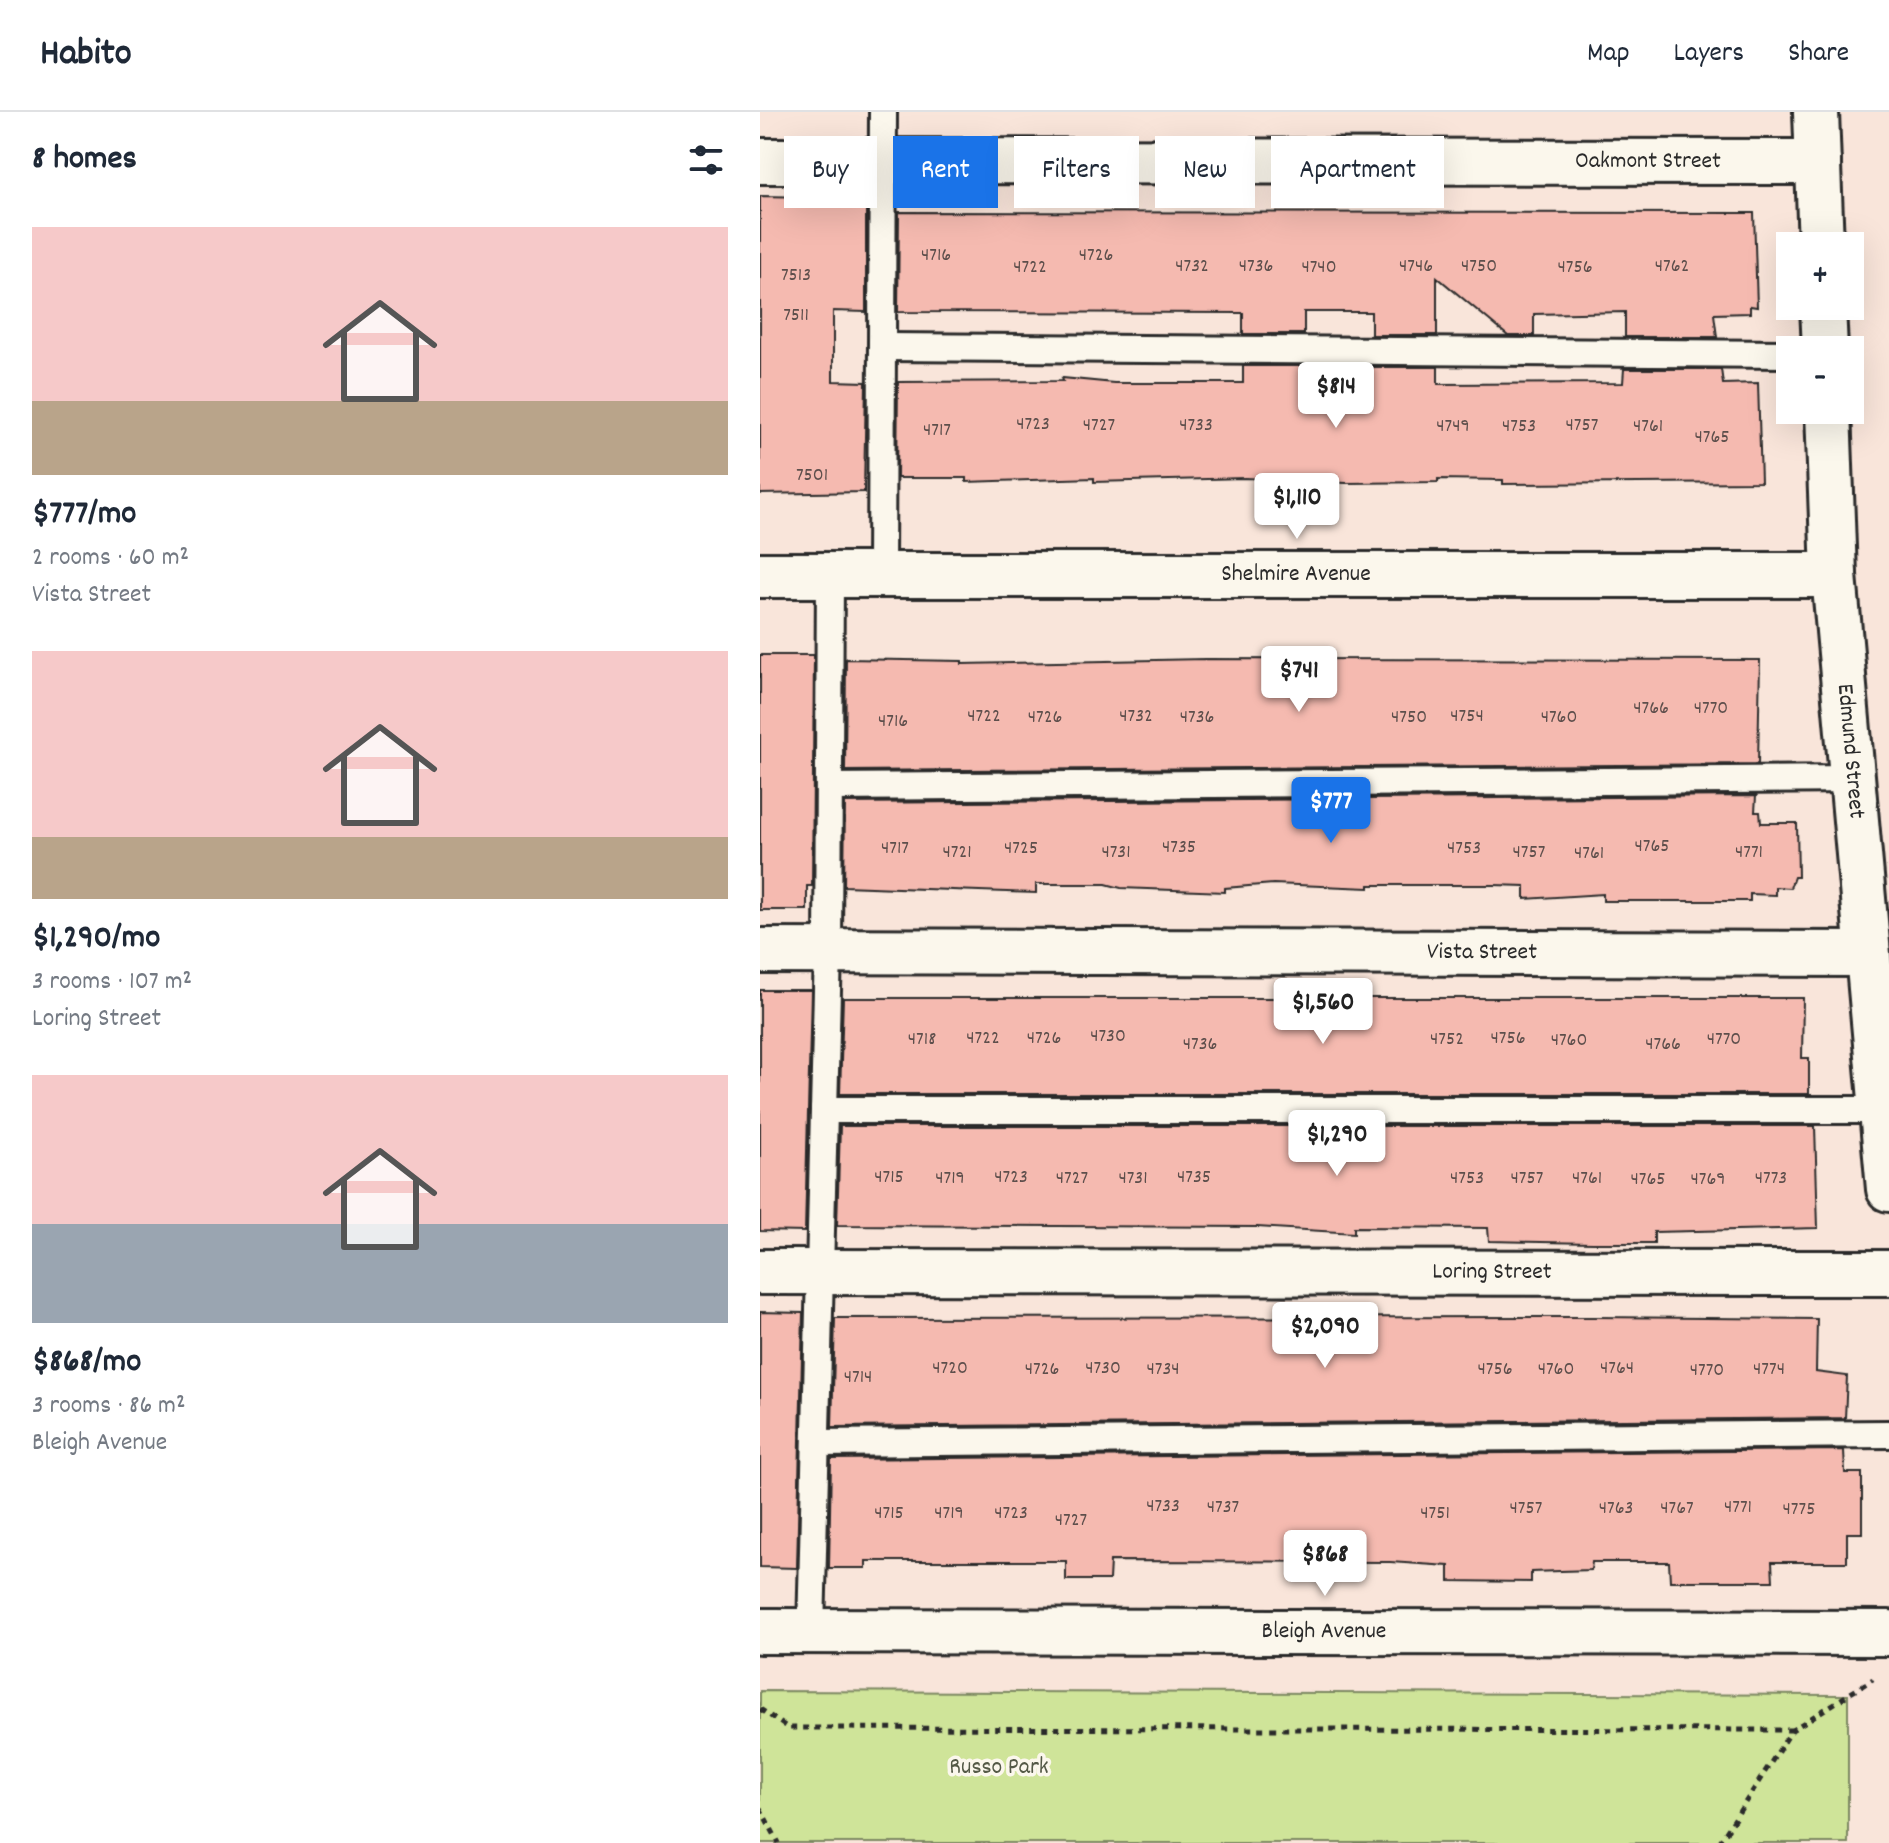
<!DOCTYPE html>
<meta charset="utf-8">
<style>
body{margin:0;font-family:Dekko,sans-serif;background:#f2f2f3;color:#1f2937;height:100vh;display:flex;flex-direction:column;font-size:30px;white-space:nowrap}
*{box-sizing:border-box;margin:0}
p{font-size:26px;color:#747a83}
.icon{flex:none;width:44px;height:44px;fill:none;stroke:currentColor;stroke-width:2;stroke-linecap:round;stroke-linejoin:round}
.map{position:relative;flex:1;overflow:hidden}
.side{display:flex;flex-direction:column;background:#fff;width:760px}
.side>*{flex:none}
.guide{position:absolute;left:24px;top:24px;width:760px;height:72px;display:flex;gap:16px}
.tools{position:absolute;left:1016px;top:120px;display:grid;gap:16px}
.tools a{display:grid;place-items:center;width:88px;height:88px;border-radius:0px;background:#fff;box-shadow:0 8px 32px #0002;font-size:40px}
.price{position:absolute;translate:-50% -68px;padding:0 18px;border-radius:8px;background:#fff;color:#222;font-size:26px;line-height:52px;filter:drop-shadow(0 2px 4px #0008)}
.price::after{content:'';position:absolute;left:50%;top:48px;width:24px;height:18px;margin-left:-12px;background:inherit;clip-path:polygon(0 0,100% 0,50% 100%)}
.price.current{background:#1a73e8;color:#fff}
ul{padding:0;list-style:none}
li{display:grid;align-content:center;gap:16px;height:424px;padding:0 32px}
li span{display:grid;place-items:center;height:248px;border-radius:0px;color:#555}
li>.icon{margin-inline-start:auto}
span .icon{width:144px;height:144px;fill:#fffc;stroke-width:1}
li b{font-size:34px}
h2{display:flex;justify-content:space-between;align-items:center;height:96px;padding:0 32px;font-size:34px}
.chip{padding:0 28px;border-radius:0px;background:#fff;box-shadow:0 8px 32px #0002;font-size:28px;line-height:72px}
.chip.current{background:#1a73e8;color:#fff}
header{display:flex;align-items:center;gap:48px;box-sizing:border-box;height:112px;padding:0 40px;background:#fff;border-bottom:2px solid #e0e1e3}
header strong{font-size:38px}
nav{display:flex;gap:44px;margin-inline-start:auto;font-size:28px}
main{display:flex;flex:1;min-height:0}
.map>svg:first-child{display:block}
.green{fill:#cfe499;stroke:#7d8862;stroke-width:2}
.building{fill:#f5bab0;stroke:#2b2b2b;stroke-width:2}
.lines{fill:none;stroke-linecap:round;stroke-linejoin:round}
.lane-casing{stroke:#2b2b2b;stroke-width:32}
.street-casing{stroke:#2b2b2b;stroke-width:50}
.path{stroke:#2b2b2b;stroke-width:5;stroke-dasharray:6 6;stroke-linecap:butt}
.lane{stroke:#fbf7ec;stroke-width:26}
.street{stroke:#fbf7ec;stroke-width:44}
.labels{text-anchor:middle;dominant-baseline:central;stroke-width:7;stroke-linejoin:round;paint-order:stroke}
.number-label{font-size:20px;fill:#5e4f4c}
.street-label{font-size:24px;fill:#2b2b2b;stroke:#fbf7ec}
.park-label{font-size:24px;fill:#545946;stroke:#fbf7ec}
</style>
<header>
<strong>Habito</strong>
<nav><a>Map</a><a>Layers</a><a>Share</a></nav>
</header>
<main>
<section class="side">
<h2>8 homes<svg class="icon" aria-label="filters" viewBox="0 0 24 24"><path d="M4 7h16M4 17h16"/><circle cx="9" cy="7" r="2"/><circle cx="15" cy="17" r="2"/></svg></h2>
<ul>
<li><span style="background:linear-gradient(#f6c9c9 70%,#b9a48a 0)"><svg class="icon" aria-label="home" viewBox="0 0 24 24"><path d="M3 11l9-7 9 7M6 9v11h12V9"/></svg></span><div><b>$777/mo</b><p>2 rooms · 60 m²</p><p>Vista Street</p></div></li>
<li><span style="background:linear-gradient(#f6c9c9 75%,#b9a48a 0)"><svg class="icon" aria-label="home" viewBox="0 0 24 24"><path d="M3 11l9-7 9 7M6 9v11h12V9"/></svg></span><div><b>$1,290/mo</b><p>3 rooms · 107 m²</p><p>Loring Street</p></div></li>
<li><span style="background:linear-gradient(#f6c9c9 60%,#9aa5b1 0)"><svg class="icon" aria-label="home" viewBox="0 0 24 24"><path d="M3 11l9-7 9 7M6 9v11h12V9"/></svg></span><div><b>$868/mo</b><p>3 rooms · 86 m²</p><p>Bleigh Avenue</p></div></li>
</ul>
</section>
<div class="map">
<svg width="1129" height="1731" viewBox="0 0 1129 1731">
<rect width="100%" height="100%" fill="#f9e5da"/>
<filter id="ink" filterUnits="userSpaceOnUse"><feTurbulence type="fractalNoise" baseFrequency=".0125" numOctaves="2"/><feDisplacementMap in="SourceGraphic" scale="16" xChannelSelector="R" yChannelSelector="G"/><feConvolveMatrix kernelMatrix="1 2 1 2 8 2 1 2 1" color-interpolation-filters="sRGB"/></filter>
<g filter="url(#ink)">
<polygon class="green" points="0,1579 1088,1583 1088,1731 0,1731"/>
<g class="building">
<polygon points="0,84 106,86 106,200 73,199 73,269 106,270 104,380 0,382"/>
<polygon points="139,100 994,101 997,195 990,194 990,201 954,202 957,225 865,225 865,200 774,202 774,224 748,224 677,165 677,223 611,223 611,200 544,200 544,222 483,222 483,201 138,200"/>
<polygon points="483,254 544,254 544,271 610,270 611,255 678,255 678,272 863,271 864,257 961,257 963,272 998,271 1001,370 743,372 743,368 678,367 678,370 586,371 485,366 334,370 334,366 206,370 206,366 137,366 138,270 303,269 302,266 354,271 483,271"/>
<polygon points="0,543 54,543 52,774 47,774 47,798 0,798"/>
<polygon points="86,547 202,549 202,552 445,547 1000,548 998,652 85,659"/>
<polygon points="996,684 995,700 1000,700 1001,711 1037,711 1038,765 1034,765 1030,776 1015,775 1015,783 990,782 990,789 843,789 843,782 765,787 765,774 734,773 609,773 609,776 513,772 465,776 465,780 361,776 346,772 276,772 276,781 84,774 85,691"/>
<polygon points="0,878 51,878 45,1120 0,1119"/>
<polygon points="83,886 1043,886 1042,946 1049,946 1049,982 80,982"/>
<polygon points="80,1014 1055,1014 1058,1116 894,1120 894,1131 833,1131 729,1129 728,1116 594,1115 594,1121 497,1115 77,1113"/>
<polygon points="0,1200 43,1201 37,1456 0,1455"/>
<polygon points="834,1205 1057,1207 1056,1260 1087,1264 1085,1306 72,1315 75,1206"/>
<polygon points="1084,1338 1085,1361 1102,1361 1102,1421 1087,1421 1087,1450 1012,1450 1013,1469 910,1469 909,1450 832,1450 831,1458 771,1460 771,1470 689,1469 689,1454 630,1450 350,1449 349,1468 306,1468 306,1449 106,1449 106,1456 69,1456 71,1347"/>
</g>
<g class="lines">
<defs>
<g id="lane">
<polyline points="123,235 1030,242"/>
<polyline points="121,462 123,0"/>
<polyline points="69,675 1092,667"/>
<polyline points="64,998 1122,998"/>
<polyline points="56,1331 1129,1322"/>
<polyline points="51,1519 68,839 70,462"/>
</g>
<g id="street">
<polyline points="1056,0 1061,134"/>
<path id="s1" d="M 0,49 L 1058,50"/>
<polyline points="1063,194 1065,238"/>
<path id="s2" d="M 1068,298 L 1074,463 L 1129,1077"/>
<path id="s3" d="M 0,463 L 1074,463"/>
<path id="s4" d="M 0,839 L 1107,842"/>
<path id="s5" d="M 0,1160 L 1129,1161"/>
<path id="s6" d="M 0,1519 L 1129,1521"/>
</g>
</defs>
<use href="#lane" class="lane-casing"/>
<use href="#street" class="street-casing"/>
<g class="path">
<polyline points="0,1597 28,1616 1032,1618"/>
<polyline points="0,1696 19,1731"/>
<polyline points="959,1731 1032,1618 1113,1567"/>
</g>
<use href="#lane" class="lane"/>
<use href="#street" class="street"/>
</g>
</g>
<g class="labels">
<g class="number-label">
<text x="176" y="144">4716</text>
<text x="336" y="144">4726</text>
<text x="432" y="155">4732</text>
<text x="496" y="155">4736</text>
<text x="656" y="155">4746</text>
<text x="719" y="155">4750</text>
<text x="912" y="155">4762</text>
<text x="270" y="156">4722</text>
<text x="559" y="156">4740</text>
<text x="815" y="156">4756</text>
<text x="36" y="164">7513</text>
<text x="36" y="204">7511</text>
<text x="273" y="313">4723</text>
<text x="339" y="314">4727</text>
<text x="436" y="314">4733</text>
<text x="822" y="314">4757</text>
<text x="693" y="315">4749</text>
<text x="759" y="315">4753</text>
<text x="888" y="315">4761</text>
<text x="177" y="319">4717</text>
<text x="952" y="326">4765</text>
<text x="52" y="364">7501</text>
<text x="891" y="597">4766</text>
<text x="951" y="597">4770</text>
<text x="224" y="605">4722</text>
<text x="376" y="605">4732</text>
<text x="707" y="605">4754</text>
<text x="285" y="606">4726</text>
<text x="437" y="606">4736</text>
<text x="649" y="606">4750</text>
<text x="799" y="606">4760</text>
<text x="133" y="610">4716</text>
<text x="892" y="735">4765</text>
<text x="419" y="736">4735</text>
<text x="135" y="737">4717</text>
<text x="261" y="737">4725</text>
<text x="704" y="737">4753</text>
<text x="197" y="741">4721</text>
<text x="356" y="741">4731</text>
<text x="769" y="741">4757</text>
<text x="989" y="741">4771</text>
<text x="829" y="742">4761</text>
<text x="348" y="925">4730</text>
<text x="223" y="927">4722</text>
<text x="284" y="927">4726</text>
<text x="748" y="927">4756</text>
<text x="162" y="928">4718</text>
<text x="687" y="928">4752</text>
<text x="964" y="928">4770</text>
<text x="809" y="929">4760</text>
<text x="440" y="933">4736</text>
<text x="903" y="933">4766</text>
<text x="129" y="1066">4715</text>
<text x="251" y="1066">4723</text>
<text x="434" y="1066">4735</text>
<text x="190" y="1067">4719</text>
<text x="312" y="1067">4727</text>
<text x="373" y="1067">4731</text>
<text x="707" y="1067">4753</text>
<text x="767" y="1067">4757</text>
<text x="827" y="1067">4761</text>
<text x="1011" y="1067">4773</text>
<text x="888" y="1068">4765</text>
<text x="948" y="1068">4769</text>
<text x="190" y="1257">4720</text>
<text x="343" y="1257">4730</text>
<text x="857" y="1257">4764</text>
<text x="282" y="1258">4726</text>
<text x="403" y="1258">4734</text>
<text x="735" y="1258">4756</text>
<text x="796" y="1258">4760</text>
<text x="1009" y="1258">4774</text>
<text x="947" y="1259">4770</text>
<text x="98" y="1266">4714</text>
<text x="403" y="1395">4733</text>
<text x="463" y="1396">4737</text>
<text x="978" y="1396">4771</text>
<text x="766" y="1397">4757</text>
<text x="856" y="1397">4763</text>
<text x="917" y="1397">4767</text>
<text x="1039" y="1398">4775</text>
<text x="129" y="1402">4715</text>
<text x="189" y="1402">4719</text>
<text x="251" y="1402">4723</text>
<text x="675" y="1402">4751</text>
<text x="311" y="1409">4727</text>
</g>
<g class="street-label">
<text stroke="none"><textPath href="#s1" startOffset="888">Oakmont Street</textPath></text>
<text stroke="none"><textPath href="#s3" startOffset="536">Shelmire Avenue</textPath></text>
<text stroke="none"><textPath href="#s2" startOffset="342">Edmund Street</textPath></text>
<text stroke="none"><textPath href="#s4" startOffset="722">Vista Street</textPath></text>
<text stroke="none"><textPath href="#s5" startOffset="732">Loring Street</textPath></text>
<text stroke="none"><textPath href="#s6" startOffset="564">Bleigh Avenue</textPath></text>
</g>
<g class="park-label">
<text x="239" y="1656">Russo Park</text>
</g>
</g>
</svg>
<div class="tools">
<a>+</a>
<a>−</a>
</div>
<b class="price" style="left:576px;top:318px">$814</b>
<b class="price" style="left:537px;top:429px">$1,110</b>
<b class="price" style="left:539px;top:602px">$741</b>
<b class="price current" style="left:571px;top:733px">$777</b>
<b class="price" style="left:563px;top:934px">$1,560</b>
<b class="price" style="left:577px;top:1066px">$1,290</b>
<b class="price" style="left:565px;top:1258px">$2,090</b>
<b class="price" style="left:565px;top:1486px">$868</b>
<div class="guide">
<a class="chip">Buy</a>
<a class="chip current">Rent</a>
<a class="chip">Filters</a>
<a class="chip">New</a>
<a class="chip">Apartment</a>
</div>
</div>
</main>
